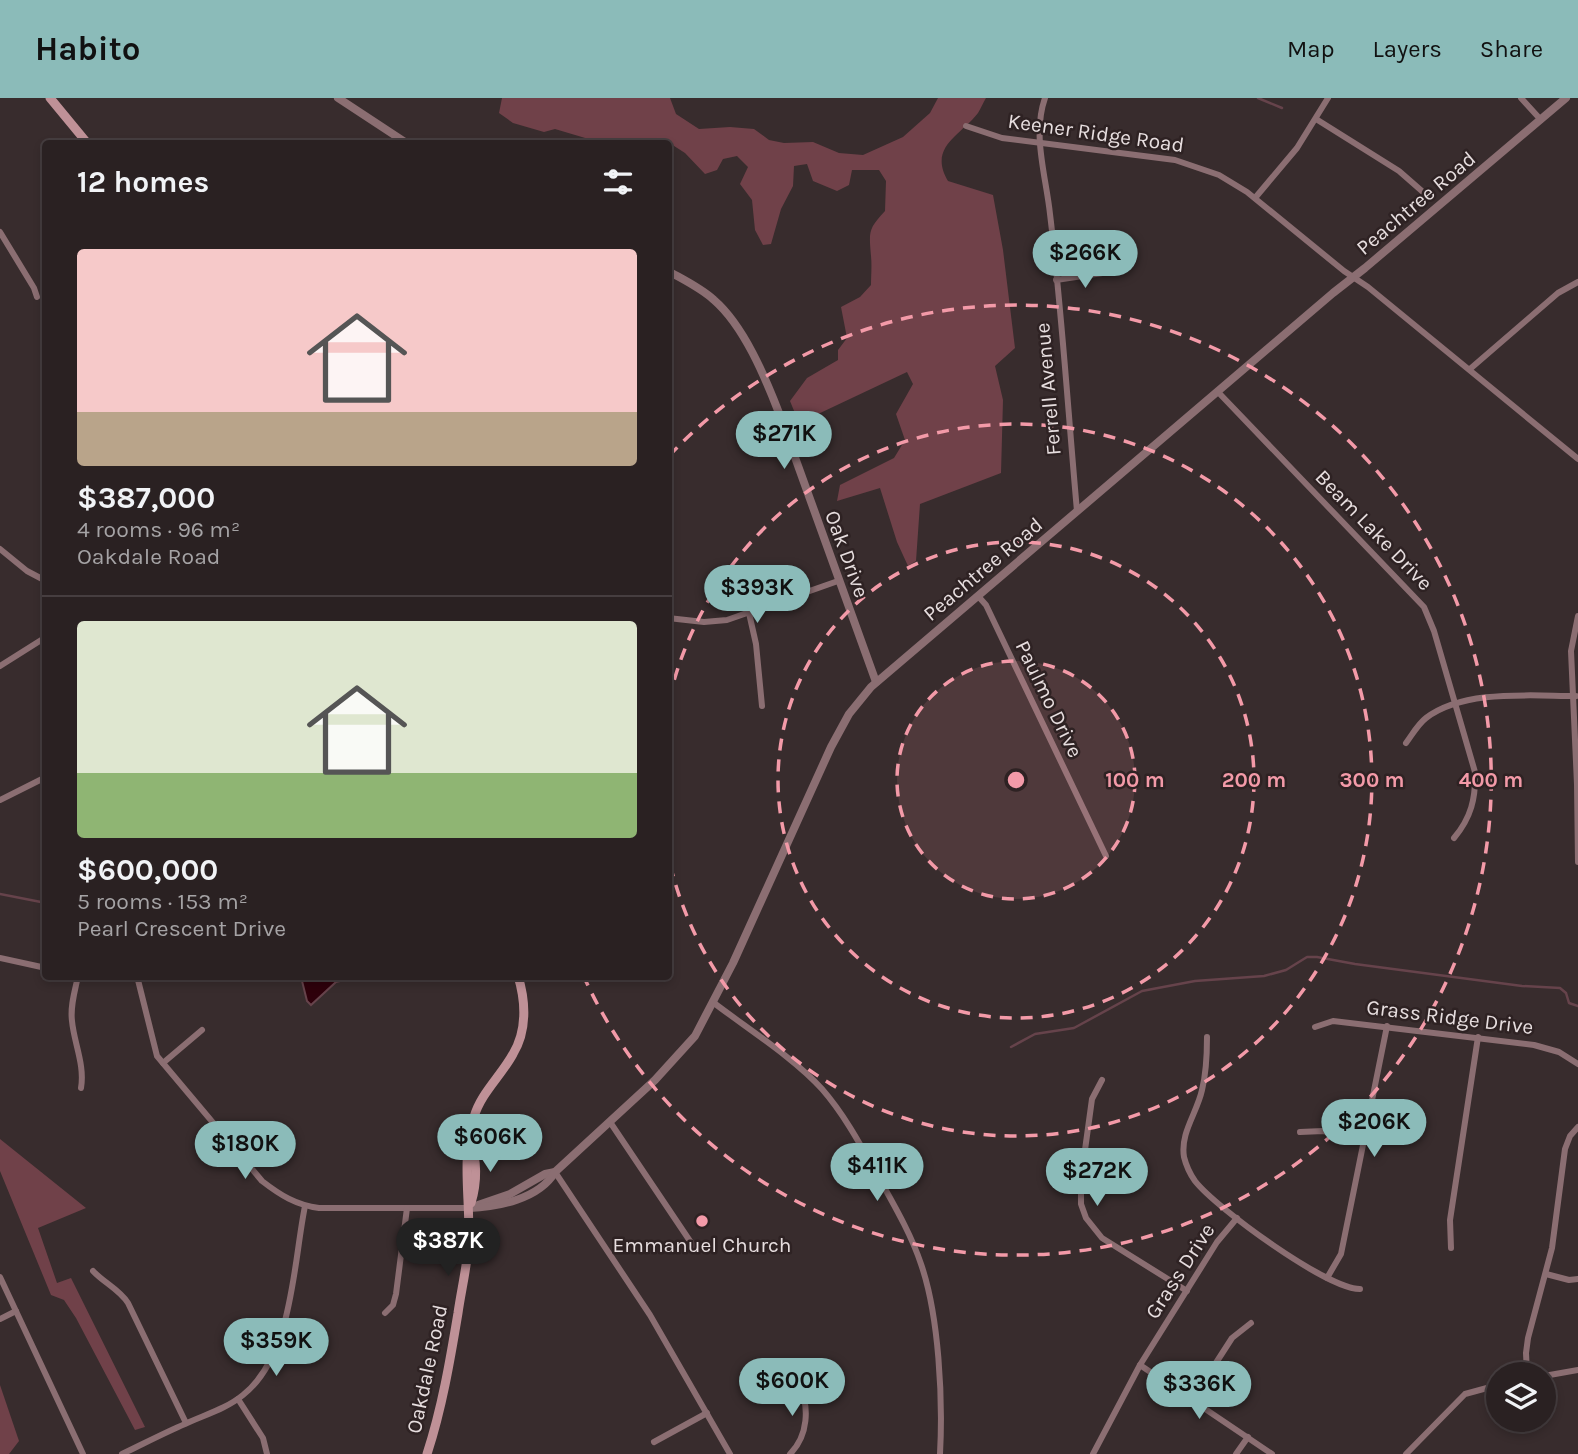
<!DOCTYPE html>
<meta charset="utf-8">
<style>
body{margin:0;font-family:Karla,sans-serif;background:#32292a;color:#f1f3f6;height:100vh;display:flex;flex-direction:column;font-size:26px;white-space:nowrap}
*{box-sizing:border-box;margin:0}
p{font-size:23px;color:#a5a3a5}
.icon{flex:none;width:38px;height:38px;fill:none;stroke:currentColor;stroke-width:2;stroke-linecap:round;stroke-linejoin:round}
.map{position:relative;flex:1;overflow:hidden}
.details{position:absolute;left:42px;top:42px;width:630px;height:840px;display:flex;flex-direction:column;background:#2a2122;border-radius:7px;box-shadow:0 4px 10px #0003,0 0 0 2px #463e40}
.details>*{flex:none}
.fabs{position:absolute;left:1486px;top:1264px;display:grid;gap:14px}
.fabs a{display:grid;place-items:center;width:70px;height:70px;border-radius:50%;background:#2a2122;box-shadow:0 4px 10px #0003,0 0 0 2px #463e40;font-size:35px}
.price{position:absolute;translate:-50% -60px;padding:0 16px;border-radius:24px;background:#8bbbb9;color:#111;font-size:23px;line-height:46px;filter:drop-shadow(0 2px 4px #0008)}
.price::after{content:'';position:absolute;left:50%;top:42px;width:21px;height:16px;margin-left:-10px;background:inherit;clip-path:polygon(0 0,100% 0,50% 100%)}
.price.current{background:#222;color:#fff}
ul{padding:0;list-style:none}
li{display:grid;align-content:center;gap:14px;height:371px;padding:0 35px}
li+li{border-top:2px solid #463e40}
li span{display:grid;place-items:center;height:217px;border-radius:7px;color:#555}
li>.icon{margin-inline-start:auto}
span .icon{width:126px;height:126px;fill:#fffc;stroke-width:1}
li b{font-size:30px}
h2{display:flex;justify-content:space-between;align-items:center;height:84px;padding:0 35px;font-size:30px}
header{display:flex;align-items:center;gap:42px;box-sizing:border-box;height:98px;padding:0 35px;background:#8bbbb9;color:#111}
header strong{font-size:33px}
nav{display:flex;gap:38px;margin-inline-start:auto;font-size:24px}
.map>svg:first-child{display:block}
.green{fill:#704149}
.water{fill:#2e000b;stroke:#66434b;stroke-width:2}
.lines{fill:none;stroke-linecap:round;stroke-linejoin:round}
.stream{stroke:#66434b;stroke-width:2.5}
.minor{stroke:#8b6e72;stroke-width:6}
.tertiary{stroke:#8b6e72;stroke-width:8}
.secondary{stroke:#bf9197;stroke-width:9}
.ring{fill:none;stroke:#f39aa8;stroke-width:3.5;stroke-dasharray:12 9}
.poi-dot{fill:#f39aa8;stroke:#2e2223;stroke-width:2.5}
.labels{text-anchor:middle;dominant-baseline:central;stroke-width:5;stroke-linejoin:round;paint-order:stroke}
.street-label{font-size:21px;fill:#e7dedf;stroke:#2e2223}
.poi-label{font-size:21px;fill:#e7dedf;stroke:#2e2223}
.centre{fill:#f39aa8;stroke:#2e2223;stroke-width:3.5}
.ring-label{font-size:21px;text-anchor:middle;font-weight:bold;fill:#f39aa8;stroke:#2e2223;stroke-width:5;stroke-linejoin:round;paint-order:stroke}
</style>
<header>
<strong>Habito</strong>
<nav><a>Map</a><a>Layers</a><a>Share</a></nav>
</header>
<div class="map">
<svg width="1578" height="1356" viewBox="0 0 1578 1356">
<rect width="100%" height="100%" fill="#382c2d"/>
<g class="green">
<path d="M 502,0 L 670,0 L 676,16 L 699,31 L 730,29 L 754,31 L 769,42 L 784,45 L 813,44 L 839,55 L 863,57 L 903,39 L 930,15 L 938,0 L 986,0 C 983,5 981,10 978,15 C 960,38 928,49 948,83 L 993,97 L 1003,152 L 1015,250 L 995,268 L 1003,302 L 1001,375 L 920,406 L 916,463 L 908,468 L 897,444 L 880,390 L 837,403 L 840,387 L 894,360 L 905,342 L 896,316 L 913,286 L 907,274 L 799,325 L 790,303 L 807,280 L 838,262 L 838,252 L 847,240 L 841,209 L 860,199 L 871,187 C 871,178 872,168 871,158 C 869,134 868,131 885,113 L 886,83 L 879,72 L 852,72 L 849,87 L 837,93 L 813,83 L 807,66 L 794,68 L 793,88 L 781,111 L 771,146 L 763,147 L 755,132 L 752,102 L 740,86 L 748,69 L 737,58 L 723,61 L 717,72 L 705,76 L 685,55 L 671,46 L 669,50 L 668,46 L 660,45 L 662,41 L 633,42 L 629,45 L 602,45 L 555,31 L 544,34 L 513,25 L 499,15 Z"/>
<polygon points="0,1041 86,1110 38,1130 57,1185 71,1180 145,1329 135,1332 76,1220 64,1202 51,1197 0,1073"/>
<polygon points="0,1287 19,1343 9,1356 0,1356"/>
</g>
<polygon class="water" points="301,879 301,878 357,879 336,884 311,907 307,903"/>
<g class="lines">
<g class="stream">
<polyline points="1258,0 1282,10"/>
<polyline points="0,796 46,805"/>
<polyline points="1011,949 1035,936 1074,930 1142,893 1195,883 1264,878 1286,872 1307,859 1317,859 1355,866 1522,888 1560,890 1566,895 1569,905 1578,908"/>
</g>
<g class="minor">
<path d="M 1045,0 C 1032,37 1046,78 1050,116 C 1062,214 1068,314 1077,413"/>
<polyline points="1521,0 1541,22"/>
<polyline points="1316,21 1399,73 1423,94"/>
<polyline points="966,28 1002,40 1175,62 1219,77 1247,94 1344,173 1368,189 1578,361"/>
<polyline points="1255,100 1297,50 1328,0"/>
<polyline points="0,134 34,190 37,199"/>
<polyline points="1056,182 1109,174"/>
<polyline points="1470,271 1558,195 1578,184"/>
<path d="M 1218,294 L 1424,509 L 1434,533 L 1475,674 C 1476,700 1471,720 1454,740"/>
<polyline points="0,451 27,473 46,483"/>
<polyline points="978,498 986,507 1106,758"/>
<polyline points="749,515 756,546 762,608"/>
<polyline points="1578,518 1571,553 1577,686 1578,764"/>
<polyline points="668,520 704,524 727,522 838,483"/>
<polyline points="0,568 46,539"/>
<path d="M 1406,645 C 1412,637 1418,626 1426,620 C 1464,591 1531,598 1576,598"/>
<polyline points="0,702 46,679"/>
<polyline points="0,860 46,870"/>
<path d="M 78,878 C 75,893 70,908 72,923 C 74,945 85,967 81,990"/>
<path d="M 137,878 L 157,958 L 262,1083 C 280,1097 296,1107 319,1110 L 469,1110"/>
<path d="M 714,905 C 748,931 794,960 822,991 C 843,1015 859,1044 874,1071 C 891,1102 910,1133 921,1166 C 939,1218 943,1301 940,1356"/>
<polyline points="1315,929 1333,923 1534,947 1559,954 1578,966"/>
<path d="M 1207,939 C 1207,956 1206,976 1202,992 C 1197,1015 1180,1035 1184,1059 C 1186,1067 1190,1076 1195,1083 C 1216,1110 1327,1191 1360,1191"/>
<polyline points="163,965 202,932"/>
<polyline points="1102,982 1092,1001 1081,1081 1081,1106 1086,1120 1102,1140 1187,1193"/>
<polyline points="610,1024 696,1152"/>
<polyline points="1300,1034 1323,1033 1364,1042"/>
<polyline points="555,1074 650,1217 730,1356"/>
<polyline points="1451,1150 1450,1122 1478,939"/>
<path d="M 93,1173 C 104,1185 119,1191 128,1205 L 186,1325"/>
<polyline points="1546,1176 1569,1182 1578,1181"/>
<polyline points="0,1179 83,1356"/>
<polyline points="1327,1180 1341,1156 1387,928"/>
<polyline points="385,1215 393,1207 396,1196 407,1110"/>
<polyline points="0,1221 16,1213"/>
<polyline points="1140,1267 1272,1356"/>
<polyline points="1527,1276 1526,1255 1528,1240 1552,1150 1565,1051 1570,1038 1578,1029"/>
<polyline points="1544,1278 1578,1272"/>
<polyline points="238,1301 263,1340 267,1356"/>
<polyline points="1192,1302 1232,1240 1251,1225"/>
<polyline points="654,1344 707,1315"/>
<path d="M 122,1356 C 143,1346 164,1335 185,1326 C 204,1317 226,1311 243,1297 C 293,1257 293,1167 305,1108"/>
<path d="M 790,1356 C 808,1338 810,1309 799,1287"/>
<polyline points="1093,1356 1140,1267 1217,1144 1237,1120"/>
<polyline points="1236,1356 1248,1339"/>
<polyline points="1406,1356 1465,1296 1498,1287"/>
</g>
<g class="tertiary">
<polyline points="338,0 408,46"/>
<path d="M 668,173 C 684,182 701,190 714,202 C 744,228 765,279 779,315 L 876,584"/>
<polyline points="478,1107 510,1096 545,1076 555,1074"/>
<path d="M 469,1110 C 498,1109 539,1101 555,1074 L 655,982 L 695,938 L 733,865 L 831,649 L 849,616 L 871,589 L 1333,195 L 1365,170 L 1566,0"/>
</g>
<g class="secondary">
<polyline points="50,0 88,46"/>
<path d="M 470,1042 C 477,1062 477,1085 471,1105"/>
<path d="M 427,1356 C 442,1310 450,1263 458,1215 C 461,1194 466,1173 468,1152 C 472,1106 460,1065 474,1019 C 481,995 501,978 513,956 C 527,933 526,904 518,878"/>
</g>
</g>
<circle cx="1016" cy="682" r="119" fill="#f39aa8" fill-opacity=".12"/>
<g class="ring">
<circle cx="1016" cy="682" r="119"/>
<circle cx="1016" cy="682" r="238"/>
<path d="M669 602A356 356 0 1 1 669 762"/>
<path d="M669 358A475 475 0 1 1 584 879"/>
</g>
<circle class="poi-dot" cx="702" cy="1123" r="7"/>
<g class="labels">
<g class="street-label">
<text transform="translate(1096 35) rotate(8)">Keener Ridge Road</text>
<text transform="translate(1416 105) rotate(-40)">Peachtree Road</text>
<text transform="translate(1048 291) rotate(-95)">Ferrell Avenue</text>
<text transform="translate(1374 432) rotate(46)">Beam Lake Drive</text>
<text transform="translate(847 456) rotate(70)">Oak Drive</text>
<text transform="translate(983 471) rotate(-40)">Peachtree Road</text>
<text transform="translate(1049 601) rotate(64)">Paulmo Drive</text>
<text transform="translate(1450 919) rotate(7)">Grass Ridge Drive</text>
<text transform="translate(1180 1173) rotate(-57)">Grass Drive</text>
<text transform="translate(427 1271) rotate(-78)">Oakdale Road</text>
</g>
<g class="poi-label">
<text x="702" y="1147">Emmanuel Church</text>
</g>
</g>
<circle cx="1016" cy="682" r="10" class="centre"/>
<g class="ring-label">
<text x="1135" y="689">100 m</text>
<text x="1254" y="689">200 m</text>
<text x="1372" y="689">300 m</text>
<text x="1491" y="689">400 m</text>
</g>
</svg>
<div class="fabs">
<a><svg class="icon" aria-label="layers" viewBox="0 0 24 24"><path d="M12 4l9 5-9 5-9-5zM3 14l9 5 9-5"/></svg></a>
</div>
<b class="price" style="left:1085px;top:192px">$266K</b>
<b class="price" style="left:784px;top:373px">$271K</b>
<b class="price" style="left:757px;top:527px">$393K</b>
<b class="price" style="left:1374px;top:1061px">$206K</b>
<b class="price" style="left:490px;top:1076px">$606K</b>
<b class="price" style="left:245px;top:1083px">$180K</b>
<b class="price" style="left:877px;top:1105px">$411K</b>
<b class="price" style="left:1097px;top:1110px">$272K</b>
<b class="price current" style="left:448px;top:1180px">$387K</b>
<b class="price" style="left:276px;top:1280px">$359K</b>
<b class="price" style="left:792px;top:1320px">$600K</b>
<b class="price" style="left:1199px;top:1323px">$336K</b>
<section class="details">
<h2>12 homes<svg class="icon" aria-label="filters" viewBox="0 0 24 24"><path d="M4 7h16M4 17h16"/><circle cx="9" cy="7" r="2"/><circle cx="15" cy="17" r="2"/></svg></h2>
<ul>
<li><span style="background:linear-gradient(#f6c9c9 75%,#b9a48a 0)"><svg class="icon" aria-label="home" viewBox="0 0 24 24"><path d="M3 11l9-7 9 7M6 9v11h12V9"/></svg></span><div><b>$387,000</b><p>4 rooms · 96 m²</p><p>Oakdale Road</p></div></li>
<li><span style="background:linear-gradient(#dfe7d0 70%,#8fb573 0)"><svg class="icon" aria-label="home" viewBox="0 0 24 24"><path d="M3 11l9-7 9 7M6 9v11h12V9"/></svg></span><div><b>$600,000</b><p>5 rooms · 153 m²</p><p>Pearl Crescent Drive</p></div></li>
</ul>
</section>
</div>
